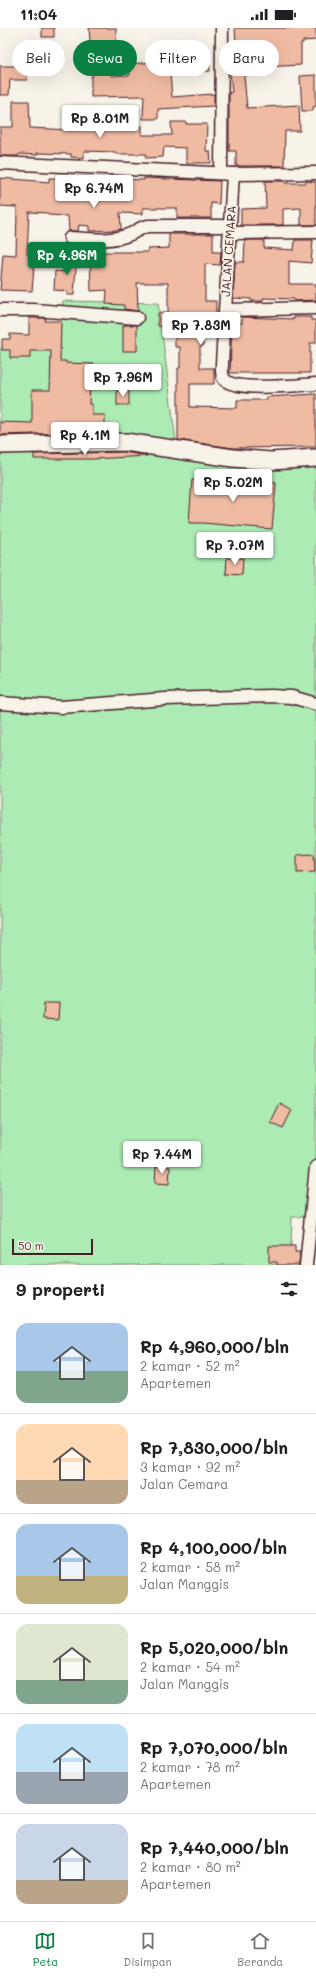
<!DOCTYPE html>
<html lang="id">
<meta charset="utf-8">
<style>
body{margin:0;font-family:Mali,sans-serif;background:#f2f2f2;color:#202124;height:100vh;display:flex;flex-direction:column;font-size:15px;white-space:nowrap}
*{box-sizing:border-box;margin:0}
p{font-size:13px;color:#757577}
.icon{flex:none;width:22px;height:22px;fill:none;stroke:currentColor;stroke-width:2;stroke-linecap:round;stroke-linejoin:round}
.map{position:relative;height:1237px;overflow:hidden}
.drawer{display:flex;flex-direction:column;background:#fff;flex:1}
.drawer>*{flex:none}
.hud{position:absolute;left:12px;top:12px;width:292px;height:36px;display:flex;gap:8px}
.scale{position:absolute;left:12px;bottom:10px;width:81px;box-sizing:border-box;padding-left:4px;border:2px solid #4a1f2b;border-top:0;font-size:11px;line-height:14px;white-space:nowrap;color:#4a1f2b;-webkit-text-stroke:3px #f7f3e8;paint-order:stroke}
.price{position:absolute;translate:-50% -34px;padding:0 9px;border-radius:4px;background:#fff;color:#222;font-size:13px;line-height:26px;filter:drop-shadow(0 1px 2px #0008)}
.price::after{content:'';position:absolute;left:50%;top:24px;width:12px;height:9px;margin-left:-6px;background:inherit;clip-path:polygon(0 0,100% 0,50% 100%)}
.price.current{background:#0b8043;color:#fff}
ul{padding:0;list-style:none}
li{display:flex;align-items:center;gap:12px;height:100px;padding:0 16px}
li+li{border-top:1px solid #e0e0e0}
li span{display:grid;place-items:center;flex:none;width:112px;height:80px;border-radius:12px;color:#555}
li>.icon{margin-inline-start:auto}
span .icon{width:48px;height:48px;fill:#fffc;stroke-width:1}
li b{font-size:17px}
h2{display:flex;justify-content:space-between;align-items:center;height:48px;padding:0 16px;font-size:17px}
.pill{padding:0 14px;border-radius:18px;background:#fff;box-shadow:0 4px 16px #0002;font-size:14px;line-height:36px}
.pill.current{background:#0b8043;color:#fff}
.status{display:flex;justify-content:space-between;align-items:center;height:28px;padding:0 20px;background:#fff;direction:ltr}
.status svg{height:11px;fill:currentColor}
.menu{display:flex;justify-content:space-around;align-items:center;height:56px;border-top:1px solid #e0e0e0;background:#fff;font-size:11px;color:#757577}
.menu a{display:grid;justify-items:center;gap:2px}
.menu .current{color:#0b8043}
.map>svg:first-child{display:block}
.green{fill:#acecb4;stroke:#7b8670}
.building{fill:#f0bba3;stroke:#4a1f2b}
.lines{fill:none;stroke-linecap:round;stroke-linejoin:round}
.street-casing{stroke:#4a1f2b;stroke-width:15}
.secondary-casing{stroke:#4a1f2b;stroke-width:20}
.street{stroke:#f7f3e8;stroke-width:12}
.secondary{stroke:#f7f3e8;stroke-width:17}
.labels{text-anchor:middle;dominant-baseline:central;stroke-width:3;stroke-linejoin:round;paint-order:stroke}
.street-label{font-size:12px;fill:#4a1f2b;stroke:#f7f3e8}
</style>
<div class="status"><b>11:04</b><svg viewBox="0 0 49 12"><path d="M0 12V9h3v3zM5 12V6h3v6zM10 12V3h3v9zM15 12V0h3v12zM26 1h20v11H26zM47 4h2v5h-2z"/></svg></div>
<div class="map">
<svg width="316" height="1237" viewBox="0 0 316 1237">
<rect width="100%" height="100%" fill="#f7f3e8"/>
<filter id="ink" filterUnits="userSpaceOnUse"><feTurbulence type="fractalNoise" baseFrequency=".025" numOctaves="2"/><feDisplacementMap in="SourceGraphic" scale="8" xChannelSelector="R" yChannelSelector="G"/><feConvolveMatrix kernelMatrix="1 2 1 2 8 2 1 2 1" color-interpolation-filters="sRGB"/></filter>
<g filter="url(#ink)">
<polygon class="green" points="63,273 158,275 176,414 201,426 316,429 316,1189 292,1189 290,1237 0,1237 0,321 39,317 60,301"/>
<g class="building">
<rect x="42" y="0" width="12" height="9"/>
<polygon points="89,0 116,0 116,17 128,16 128,24 109,25 111,48 130,47 129,36 209,30 210,43 170,46 172,69 214,66 214,78 158,81 158,91 143,91 144,68 91,69 91,48 93,48"/>
<polygon points="235,0 316,0 316,12 303,13 303,15 301,15 301,37 263,39 263,44 244,48 247,80 299,77 300,103 285,103 284,138 236,138 236,123 229,123 229,65 232,64 229,35 237,34"/>
<polygon points="0,38 27,38 27,52 10,52 9,67 0,67"/>
<polygon points="316,47 316,78 313,79 313,83 302,83 300,48"/>
<polygon points="13,73 29,73 30,100 71,102 90,101 90,97 142,98 142,107 172,107 171,94 186,94 186,96 207,96 206,123 210,123 211,135 186,135 186,120 164,119 163,129 146,130 146,126 116,126 116,124 84,123 84,130 71,129 71,126 37,125 37,127 19,126 18,128 0,128 0,99 13,99"/>
<polygon points="77,149 91,149 91,153 115,154 115,151 144,152 144,150 220,153 219,176 211,175 211,190 177,190 177,180 143,180 143,186 120,185 121,201 119,202 89,203 89,198 79,197 78,203 69,203 68,188 48,187 48,185 29,184 27,227 35,227 32,263 0,262 3,226 16,227 17,183 17,179 0,178 0,150 49,154 49,150 77,151"/>
<polygon points="265,153 285,153 285,155 306,155 306,153 316,154 316,197 301,197 301,180 283,181 283,197 241,197 241,181 266,180"/>
<polygon points="169,206 213,206 213,224 221,224 220,237 205,236 205,273 216,273 216,296 203,296 203,318 200,318 200,340 214,340 214,356 190,356 190,379 237,380 237,372 267,372 267,369 316,366 316,419 233,420 178,412 178,340 180,340 180,319 175,319 175,298 158,298 158,285 168,285 168,255 137,255 138,283 124,281 124,277 106,276 107,262 91,263 90,224 148,224 148,221 169,220"/>
<polygon points="245,212 264,212 264,220 294,222 295,212 313,212 311,235 289,233 289,256 316,256 316,272 294,273 294,271 263,270 263,273 251,273 251,271 233,270 235,234 244,234"/>
<polygon points="67,224 77,224 74,267 67,267 67,263 54,262 55,243 67,244"/>
<polygon points="242,289 294,291 294,289 311,289 311,292 316,292 316,315 310,315 310,345 230,345 232,295 242,295"/>
<polygon points="29,290 46,290 45,293 61,293 60,333 66,333 66,335 94,336 93,357 90,357 89,376 92,376 92,387 105,387 105,404 0,407 0,394 32,395 32,362 50,362 51,323 30,323 30,330 10,330 10,322 2,322 2,311 10,311 10,306 29,307"/>
<polygon points="125,297 137,297 137,323 123,323 123,298"/>
<rect x="117" y="362" width="12" height="15"/>
<polygon points="124,424 147,428 93,431 34,431 34,426"/>
<polygon points="209,448 276,455 272,501 203,495 189,495 192,452 209,453"/>
<polygon points="227,530 243,530 242,547 226,546"/>
<polygon points="314,826 315,844 297,845 297,827"/>
<polygon points="44,975 59,975 58,992 43,991"/>
<polygon points="279,1075 292,1082 283,1100 270,1094"/>
<polygon points="156,1138 170,1139 169,1156 155,1155"/>
<polygon points="269,1218 295,1218 295,1224 300,1224 299,1237 277,1237 277,1234 269,1234"/>
</g>
<g class="lines">
<defs>
<g id="street">
<polyline points="0,135 233,146 316,145"/>
<polyline points="221,145 222,0"/>
<path d="M 233,146 L 222,336 C 222,340 221,347 224,351 C 234,364 299,357 316,356"/>
<polyline points="230,205 316,204"/>
<path d="M 70,210 C 89,211 110,214 128,207 C 135,205 140,199 148,198 L 230,198"/>
<polyline points="0,282 34,282 137,290"/>
<polyline points="225,282 316,280"/>
<polyline points="0,675 61,679 165,671 271,668 292,669 316,676"/>
<polyline points="306,1237 316,1139"/>
</g>
<polyline id="secondary" points="0,417 125,414 233,430 271,433 316,430"/>
</defs>
<use href="#street" class="street-casing"/>
<use href="#secondary" class="secondary-casing"/>
<use href="#street" class="street"/>
<use href="#secondary" class="secondary"/>
</g>
</g>
<g class="labels">
<g class="street-label">
<text transform="translate(228 223) rotate(-86)">JALAN CEMARA</text>
</g>
</g>
</svg>
<div class="scale">50 m</div>
<b class="price" style="left:100px;top:111px">Rp 8.01M</b>
<b class="price" style="left:94px;top:181px">Rp 6.74M</b>
<b class="price current" style="left:67px;top:248px">Rp 4.96M</b>
<b class="price" style="left:201px;top:318px">Rp 7.83M</b>
<b class="price" style="left:123px;top:370px">Rp 7.96M</b>
<b class="price" style="left:85px;top:428px">Rp 4.1M</b>
<b class="price" style="left:233px;top:475px">Rp 5.02M</b>
<b class="price" style="left:235px;top:538px">Rp 7.07M</b>
<b class="price" style="left:162px;top:1147px">Rp 7.44M</b>
<div class="hud">
<a class="pill">Beli</a>
<a class="pill current">Sewa</a>
<a class="pill">Filter</a>
<a class="pill">Baru</a>
</div>
</div>
<section class="drawer">
<h2>9 properti<svg class="icon" aria-label="filters" viewBox="0 0 24 24"><path d="M4 7h16M4 17h16"/><circle cx="9" cy="7" r="2"/><circle cx="15" cy="17" r="2"/></svg></h2>
<ul>
<li><span style="background:linear-gradient(#a9c7e8 60%,#7fa58c 0)"><svg class="icon" aria-label="home" viewBox="0 0 24 24"><path d="M3 11l9-7 9 7M6 9v11h12V9"/></svg></span><div><b>Rp 4,960,000/bln</b><p>2 kamar · 52 m²</p><p>Apartemen</p></div></li>
<li><span style="background:linear-gradient(#ffd9b3 70%,#b9a48a 0)"><svg class="icon" aria-label="home" viewBox="0 0 24 24"><path d="M3 11l9-7 9 7M6 9v11h12V9"/></svg></span><div><b>Rp 7,830,000/bln</b><p>3 kamar · 92 m²</p><p>Jalan Cemara</p></div></li>
<li><span style="background:linear-gradient(#a9c7e8 65%,#c2b280 0)"><svg class="icon" aria-label="home" viewBox="0 0 24 24"><path d="M3 11l9-7 9 7M6 9v11h12V9"/></svg></span><div><b>Rp 4,100,000/bln</b><p>2 kamar · 58 m²</p><p>Jalan Manggis</p></div></li>
<li><span style="background:linear-gradient(#dfe7d0 70%,#7fa58c 0)"><svg class="icon" aria-label="home" viewBox="0 0 24 24"><path d="M3 11l9-7 9 7M6 9v11h12V9"/></svg></span><div><b>Rp 5,020,000/bln</b><p>2 kamar · 54 m²</p><p>Jalan Manggis</p></div></li>
<li><span style="background:linear-gradient(#bfe0f5 60%,#9aa5b1 0)"><svg class="icon" aria-label="home" viewBox="0 0 24 24"><path d="M3 11l9-7 9 7M6 9v11h12V9"/></svg></span><div><b>Rp 7,070,000/bln</b><p>2 kamar · 78 m²</p><p>Apartemen</p></div></li>
<li><span style="background:linear-gradient(#c9d6e8 70%,#b9a48a 0)"><svg class="icon" aria-label="home" viewBox="0 0 24 24"><path d="M3 11l9-7 9 7M6 9v11h12V9"/></svg></span><div><b>Rp 7,440,000/bln</b><p>2 kamar · 80 m²</p><p>Apartemen</p></div></li>
</ul>
</section>
<nav class="menu">
<a class="current"><svg class="icon" aria-label="map" viewBox="0 0 24 24"><path d="M3 6l6-2 6 2 6-2v14l-6 2-6-2-6 2zM9 4v14M15 6v14"/></svg>Peta</a>
<a><svg class="icon" aria-label="saved" viewBox="0 0 24 24"><path d="M7 4h10v16l-5-4-5 4z"/></svg>Disimpan</a>
<a><svg class="icon" aria-label="home" viewBox="0 0 24 24"><path d="M3 11l9-7 9 7M6 9v11h12V9"/></svg>Beranda</a>
</nav>
